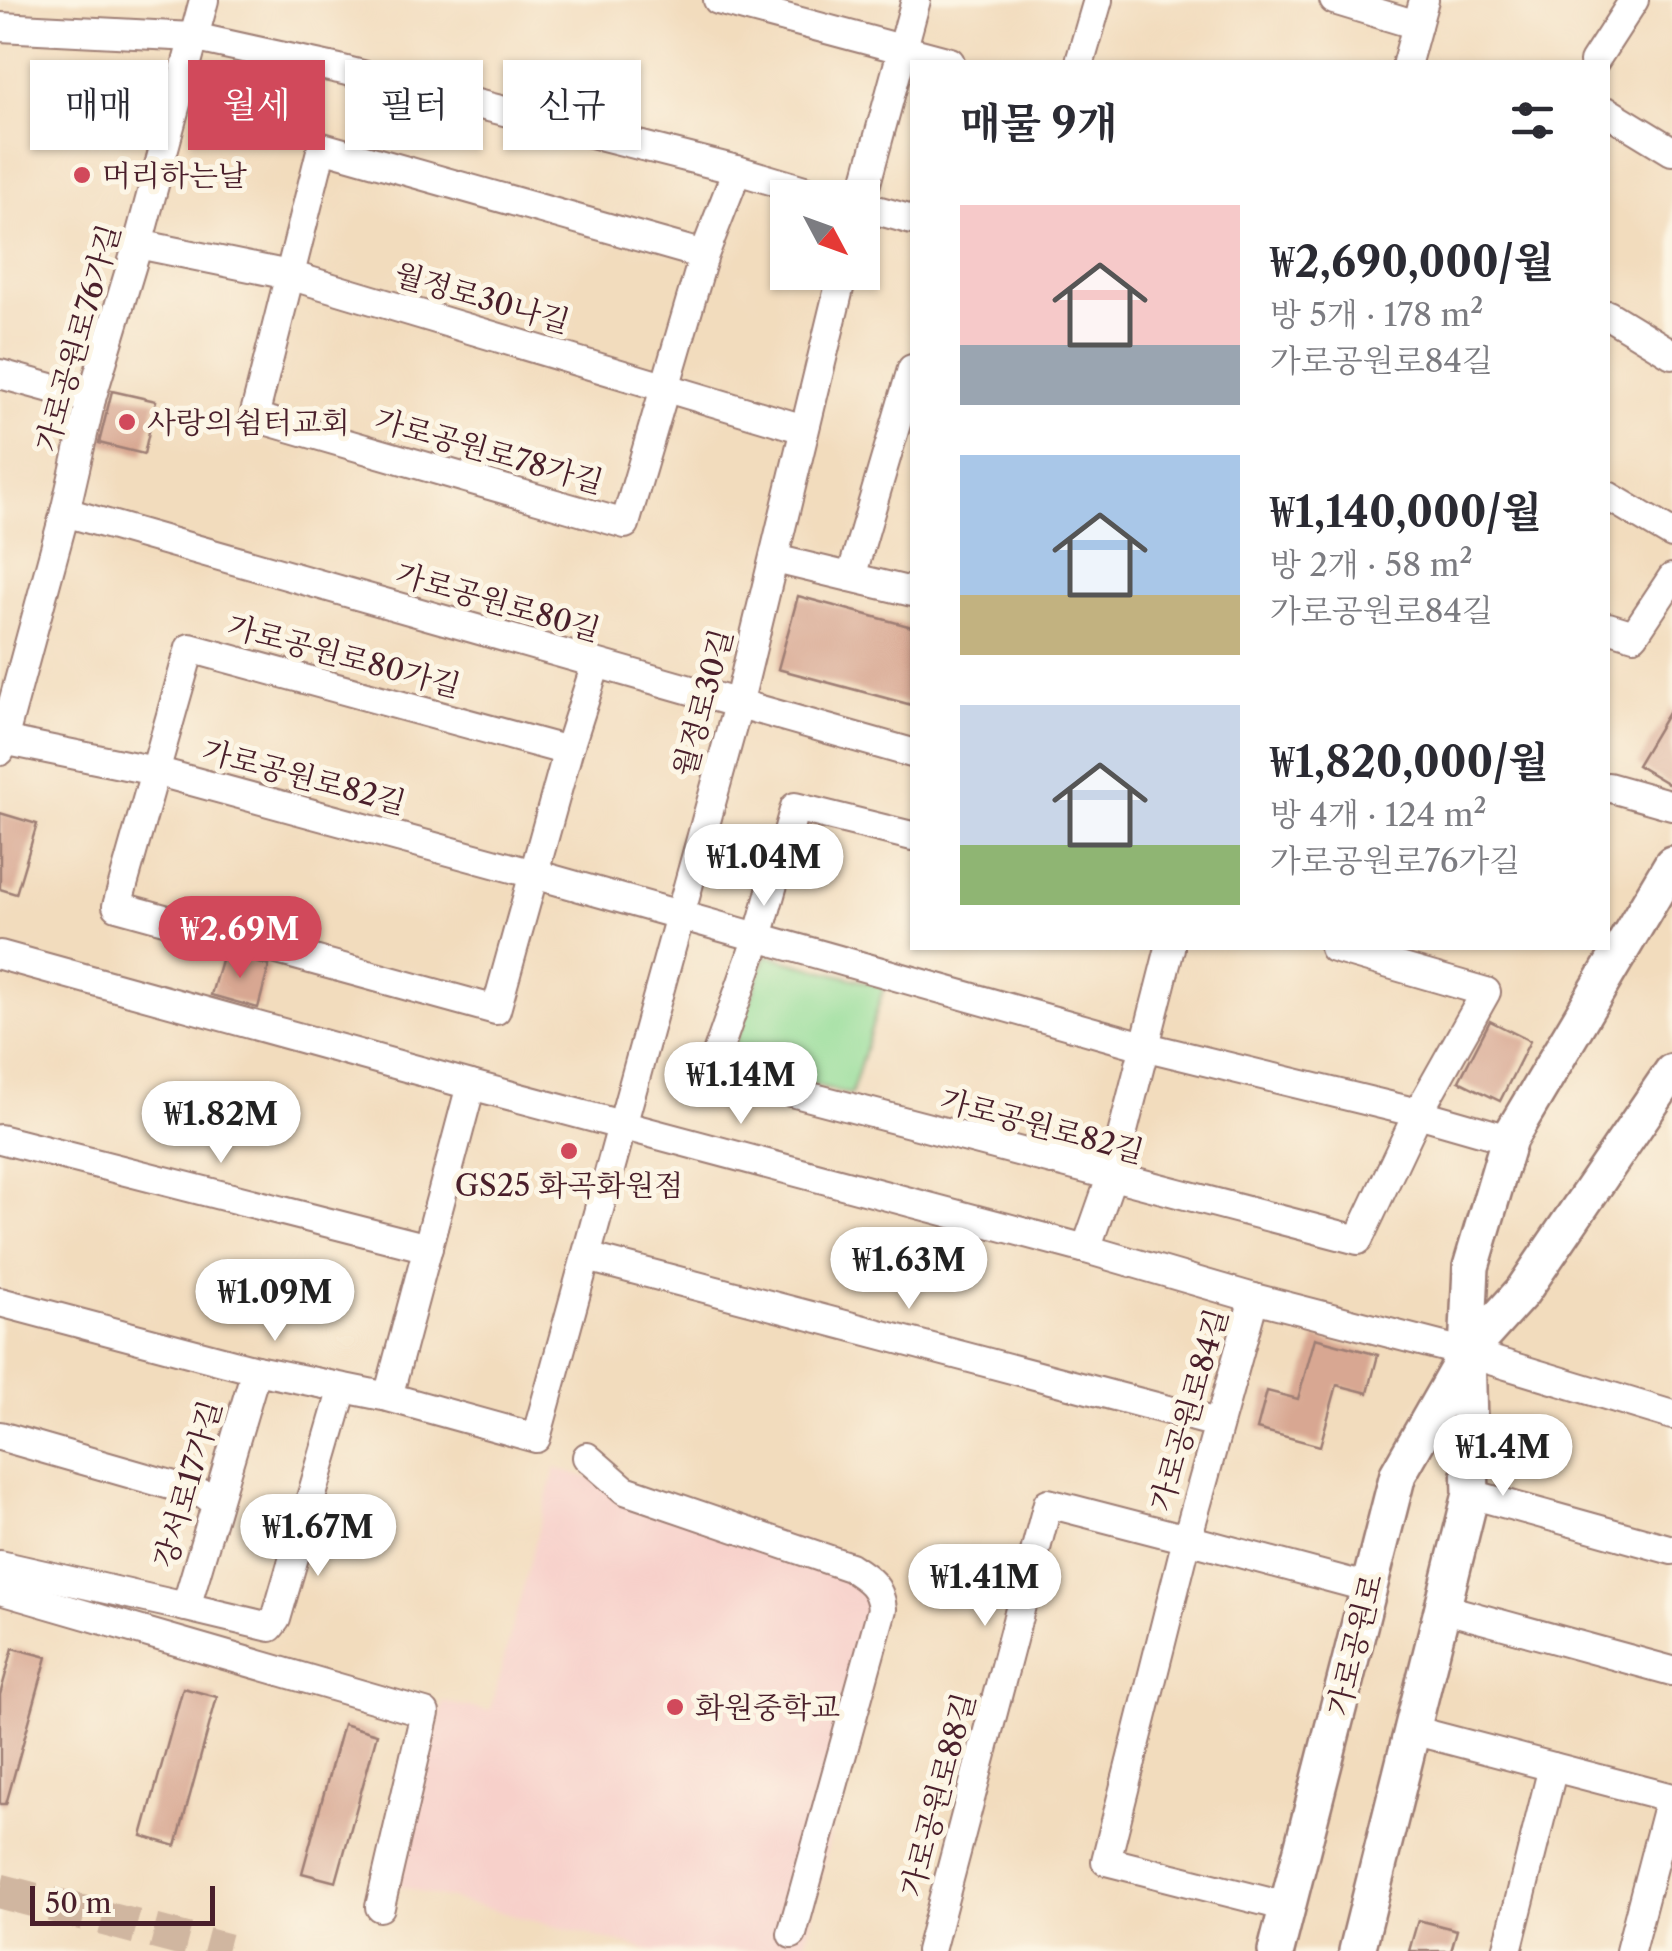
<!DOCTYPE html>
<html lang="ko">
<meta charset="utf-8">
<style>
body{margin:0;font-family:"Libre Caslon Text","Noto Serif KR",serif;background:#f2f2f3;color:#2b2b33;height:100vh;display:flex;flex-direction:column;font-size:38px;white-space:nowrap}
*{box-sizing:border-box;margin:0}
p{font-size:32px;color:#7c7c81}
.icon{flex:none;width:55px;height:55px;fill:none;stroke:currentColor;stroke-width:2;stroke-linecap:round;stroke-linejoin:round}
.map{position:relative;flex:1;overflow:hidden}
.panel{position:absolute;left:910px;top:60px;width:700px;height:890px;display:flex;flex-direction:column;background:#fff;border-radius:0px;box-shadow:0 2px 8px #0004}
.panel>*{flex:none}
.hud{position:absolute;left:30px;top:60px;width:730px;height:90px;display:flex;gap:20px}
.needle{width:65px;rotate:131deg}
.buttons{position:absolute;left:770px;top:180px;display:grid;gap:20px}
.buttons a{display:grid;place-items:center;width:110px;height:110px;border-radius:0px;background:#fff;box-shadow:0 2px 8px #0004;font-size:50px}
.scale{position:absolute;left:30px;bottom:25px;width:185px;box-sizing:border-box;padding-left:10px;border:5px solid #4a1f2b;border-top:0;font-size:28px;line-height:35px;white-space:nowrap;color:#4a1f2b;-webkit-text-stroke:8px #fcf5e5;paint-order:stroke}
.price{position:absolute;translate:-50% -85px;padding:0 22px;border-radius:35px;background:#fff;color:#222;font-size:32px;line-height:65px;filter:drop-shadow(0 2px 5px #0008)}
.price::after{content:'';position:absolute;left:50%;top:60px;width:30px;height:22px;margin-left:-15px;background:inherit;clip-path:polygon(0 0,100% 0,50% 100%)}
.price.on{background:#d1495b;color:#fff}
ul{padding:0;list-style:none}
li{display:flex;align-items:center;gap:30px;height:250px;padding:0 50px}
li span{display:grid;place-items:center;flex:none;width:280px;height:200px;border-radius:0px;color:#555}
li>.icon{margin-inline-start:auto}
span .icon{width:120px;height:120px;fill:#fffc;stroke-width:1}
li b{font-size:42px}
h2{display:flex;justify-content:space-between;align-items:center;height:120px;padding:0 50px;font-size:42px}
.chip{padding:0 35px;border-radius:0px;background:#fff;box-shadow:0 2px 8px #0004;font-size:35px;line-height:90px}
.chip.on{background:#d1495b;color:#fff}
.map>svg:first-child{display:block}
.built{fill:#f7d0ca}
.green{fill:#94dd99;stroke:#6f7e62;stroke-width:2.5}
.building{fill:#d8a792}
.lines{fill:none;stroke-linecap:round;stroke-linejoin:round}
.major-tunnel{stroke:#d0b6a0;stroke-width:35;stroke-dasharray:35 18;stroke-linecap:butt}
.minor-casing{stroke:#9e7e74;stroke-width:32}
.major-casing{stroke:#9e7e74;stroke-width:40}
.minor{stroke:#fff;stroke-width:28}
.major{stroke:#fff;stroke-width:35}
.poi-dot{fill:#d1495b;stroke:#fcf5e5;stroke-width:4}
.labels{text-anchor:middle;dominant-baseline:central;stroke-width:10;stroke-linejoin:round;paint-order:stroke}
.poi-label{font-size:30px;fill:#4a1f2b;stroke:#fcf5e5;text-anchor:start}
.street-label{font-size:30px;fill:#4a1f2b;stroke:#fcf5e5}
</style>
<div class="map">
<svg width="1672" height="1951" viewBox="0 0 1672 1951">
<rect width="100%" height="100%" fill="#fcf5e5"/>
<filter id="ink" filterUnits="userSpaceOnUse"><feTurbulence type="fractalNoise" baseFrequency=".01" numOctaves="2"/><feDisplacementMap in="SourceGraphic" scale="20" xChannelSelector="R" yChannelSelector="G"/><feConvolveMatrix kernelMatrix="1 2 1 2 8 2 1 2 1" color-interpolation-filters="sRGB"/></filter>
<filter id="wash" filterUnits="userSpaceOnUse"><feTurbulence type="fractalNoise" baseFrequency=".0048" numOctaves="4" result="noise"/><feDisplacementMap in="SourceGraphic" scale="40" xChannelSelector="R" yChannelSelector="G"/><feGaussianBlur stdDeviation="2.25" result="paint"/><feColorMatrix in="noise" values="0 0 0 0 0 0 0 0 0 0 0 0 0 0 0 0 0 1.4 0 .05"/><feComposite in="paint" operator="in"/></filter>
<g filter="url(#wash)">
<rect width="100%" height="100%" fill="#f2dcbd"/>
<polygon class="built" points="555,1468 847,1554 884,1597 804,1951 651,1951 399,1886 443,1702 490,1711"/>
<polygon class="green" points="766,955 884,987 851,1095 729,1061"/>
<g id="blocks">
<g class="building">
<polygon points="112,391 156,401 144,454 99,443"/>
<polygon points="798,596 912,627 912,705 778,669"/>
<polygon points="1672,706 1672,786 1637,765"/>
<polygon points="0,813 37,824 16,894 0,889"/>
<polygon points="223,953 269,966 258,1008 211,995"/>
<polygon points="1490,1021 1530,1041 1500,1101 1459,1081"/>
<polygon points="1315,1338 1378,1355 1368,1393 1337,1385 1320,1446 1257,1429 1267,1391 1298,1399"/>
<polygon points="13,1648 47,1657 6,1804 0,1804 0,1695"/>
<polygon points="183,1688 217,1697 176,1846 142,1836"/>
<polygon points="343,1724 377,1734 336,1882 302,1873"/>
<polygon points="1418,1920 1457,1930 1451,1951 1409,1951"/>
</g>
</g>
</g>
<g filter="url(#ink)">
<use href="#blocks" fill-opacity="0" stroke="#9e7e74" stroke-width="2.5"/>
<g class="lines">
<polyline class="major-tunnel" points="0,1891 227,1951"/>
<defs>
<g id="minor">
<polyline points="718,0 950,62"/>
<polyline points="1334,0 1417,25"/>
<polyline points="0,27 193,37 339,69 737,170 831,198"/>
<polyline points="1080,62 1098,0"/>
<polyline points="1407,62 1424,0"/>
<polyline points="1594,62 1634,0"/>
<polyline points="1608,112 1672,151"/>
<polyline points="862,198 916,0"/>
<polyline points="862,206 912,220"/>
<polyline points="138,244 289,275 804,429"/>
<polyline points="704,255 322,147 254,417 625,524 704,255 737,170"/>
<polyline points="1608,315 1672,354"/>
<polyline points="0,374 91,399"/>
<polyline points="1608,496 1672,534"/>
<polyline points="65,512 912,753"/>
<polyline points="775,559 912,592"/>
<polyline points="851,577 912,369"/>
<polyline points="1608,627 1634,635 1672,578"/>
<polyline points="3,740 155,771 534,874 1147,1047 1418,1113 1509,1139"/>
<polyline points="0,751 65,512 91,399 138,244 204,0"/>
<polyline points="568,751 190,648 117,906 496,1010 568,751 596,664"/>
<polyline points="1608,787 1672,805"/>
<polyline points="912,836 795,807 758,937 711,1071 1358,1240 1418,1113 1486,992 1334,948"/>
<polyline points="0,955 471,1085 1086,1249 1254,1298 1467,1353 1672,1415"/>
<polyline points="0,1139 428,1248"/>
<polyline points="1086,1249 1111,1178 1170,948"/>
<polyline points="587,1257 1217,1423"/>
<polyline points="0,1302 256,1370 388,1397 536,1438 738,705 843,272"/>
<polyline points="388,1397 471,1085"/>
<polyline points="0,1436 216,1498"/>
<path d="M 587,1457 L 625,1490 L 850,1567 C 869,1579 880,1586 882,1609 L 792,1934"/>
<polyline points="1471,1494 1672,1550"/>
<polyline points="0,1565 186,1607 256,1370"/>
<polyline points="0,1590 425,1713 380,1907"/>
<polyline points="186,1607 270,1627 276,1619 343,1388"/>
<polyline points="1442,1608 1672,1671"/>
<polyline points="1412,1730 1672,1798"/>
<polyline points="1288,1907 1106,1861 1187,1539 1370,1588"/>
<polyline points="930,1951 1048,1503 1187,1539 1254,1298"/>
<polyline points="1507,1951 1553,1767"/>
<polyline points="1630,1951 1670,1798"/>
</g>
<g id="major">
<polyline points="1276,1951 1398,1474 1467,1353 1471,1267 1509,1139 1672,864"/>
<polyline points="1357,1951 1471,1494 1467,1353 1522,1292 1672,1072"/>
</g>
</defs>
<use href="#minor" class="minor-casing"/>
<use href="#major" class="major-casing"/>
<use href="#minor" class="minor"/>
<use href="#major" class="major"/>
</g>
</g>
<g class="poi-dot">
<circle cx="82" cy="175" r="10"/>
<circle cx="127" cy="422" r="10"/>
<circle cx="569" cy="1151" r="10"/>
<circle cx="675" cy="1707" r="10"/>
</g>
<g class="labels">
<g class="poi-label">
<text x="102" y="175">머리하는날</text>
<text x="147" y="422">사랑의쉼터교회</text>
<text x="569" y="1185" text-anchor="middle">GS25 화곡화원점</text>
<text x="695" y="1707">화원중학교</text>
</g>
<g class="street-label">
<text transform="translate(482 298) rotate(16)">월정로30나길</text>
<text transform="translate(78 338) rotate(-74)">가로공원로76가길</text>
<text transform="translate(489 451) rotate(16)">가로공원로78가길</text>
<text transform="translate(498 602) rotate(16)">가로공원로80길</text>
<text transform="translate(344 656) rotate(15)">가로공원로80가길</text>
<text transform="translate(703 703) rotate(-75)">월정로30길</text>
<text transform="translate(304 777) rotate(15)">가로공원로82길</text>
<text transform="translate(1042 1126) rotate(15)">가로공원로82길</text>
<text transform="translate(1189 1410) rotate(-74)">가로공원로84길</text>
<text transform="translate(188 1484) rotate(-74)">강서로17가길</text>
<text transform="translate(1355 1645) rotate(-76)">가로공원로</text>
<text transform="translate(938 1795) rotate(-75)">가로공원로88길</text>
</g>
</g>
</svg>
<div class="buttons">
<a><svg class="needle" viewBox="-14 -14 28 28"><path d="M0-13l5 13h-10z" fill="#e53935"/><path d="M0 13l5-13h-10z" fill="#7c7c81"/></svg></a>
</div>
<div class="scale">50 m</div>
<b class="price" style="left:764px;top:909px">₩1.04M</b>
<b class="price on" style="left:240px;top:981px">₩2.69M</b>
<b class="price" style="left:741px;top:1127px">₩1.14M</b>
<b class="price" style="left:221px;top:1166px">₩1.82M</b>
<b class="price" style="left:909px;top:1312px">₩1.63M</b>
<b class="price" style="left:275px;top:1344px">₩1.09M</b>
<b class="price" style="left:1503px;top:1499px">₩1.4M</b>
<b class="price" style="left:318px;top:1579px">₩1.67M</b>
<b class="price" style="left:985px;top:1629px">₩1.41M</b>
<div class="hud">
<a class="chip">매매</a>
<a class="chip on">월세</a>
<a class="chip">필터</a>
<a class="chip">신규</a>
</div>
<section class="panel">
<h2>매물 9개<svg class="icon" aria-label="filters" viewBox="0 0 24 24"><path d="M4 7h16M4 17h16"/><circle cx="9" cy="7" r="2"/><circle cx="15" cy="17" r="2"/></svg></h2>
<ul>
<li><span style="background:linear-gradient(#f6c9c9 70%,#9aa5b1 0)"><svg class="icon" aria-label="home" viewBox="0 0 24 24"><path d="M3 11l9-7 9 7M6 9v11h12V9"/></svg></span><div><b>₩2,690,000/월</b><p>방 5개 · 178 m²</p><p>가로공원로84길</p></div></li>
<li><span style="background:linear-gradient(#a9c7e8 70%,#c2b280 0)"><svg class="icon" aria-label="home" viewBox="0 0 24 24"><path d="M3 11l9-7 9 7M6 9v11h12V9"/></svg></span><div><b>₩1,140,000/월</b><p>방 2개 · 58 m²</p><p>가로공원로84길</p></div></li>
<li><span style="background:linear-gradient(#c9d6e8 70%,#8fb573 0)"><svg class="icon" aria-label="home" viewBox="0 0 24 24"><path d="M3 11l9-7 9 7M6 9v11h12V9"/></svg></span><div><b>₩1,820,000/월</b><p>방 4개 · 124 m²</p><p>가로공원로76가길</p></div></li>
</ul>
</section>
</div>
